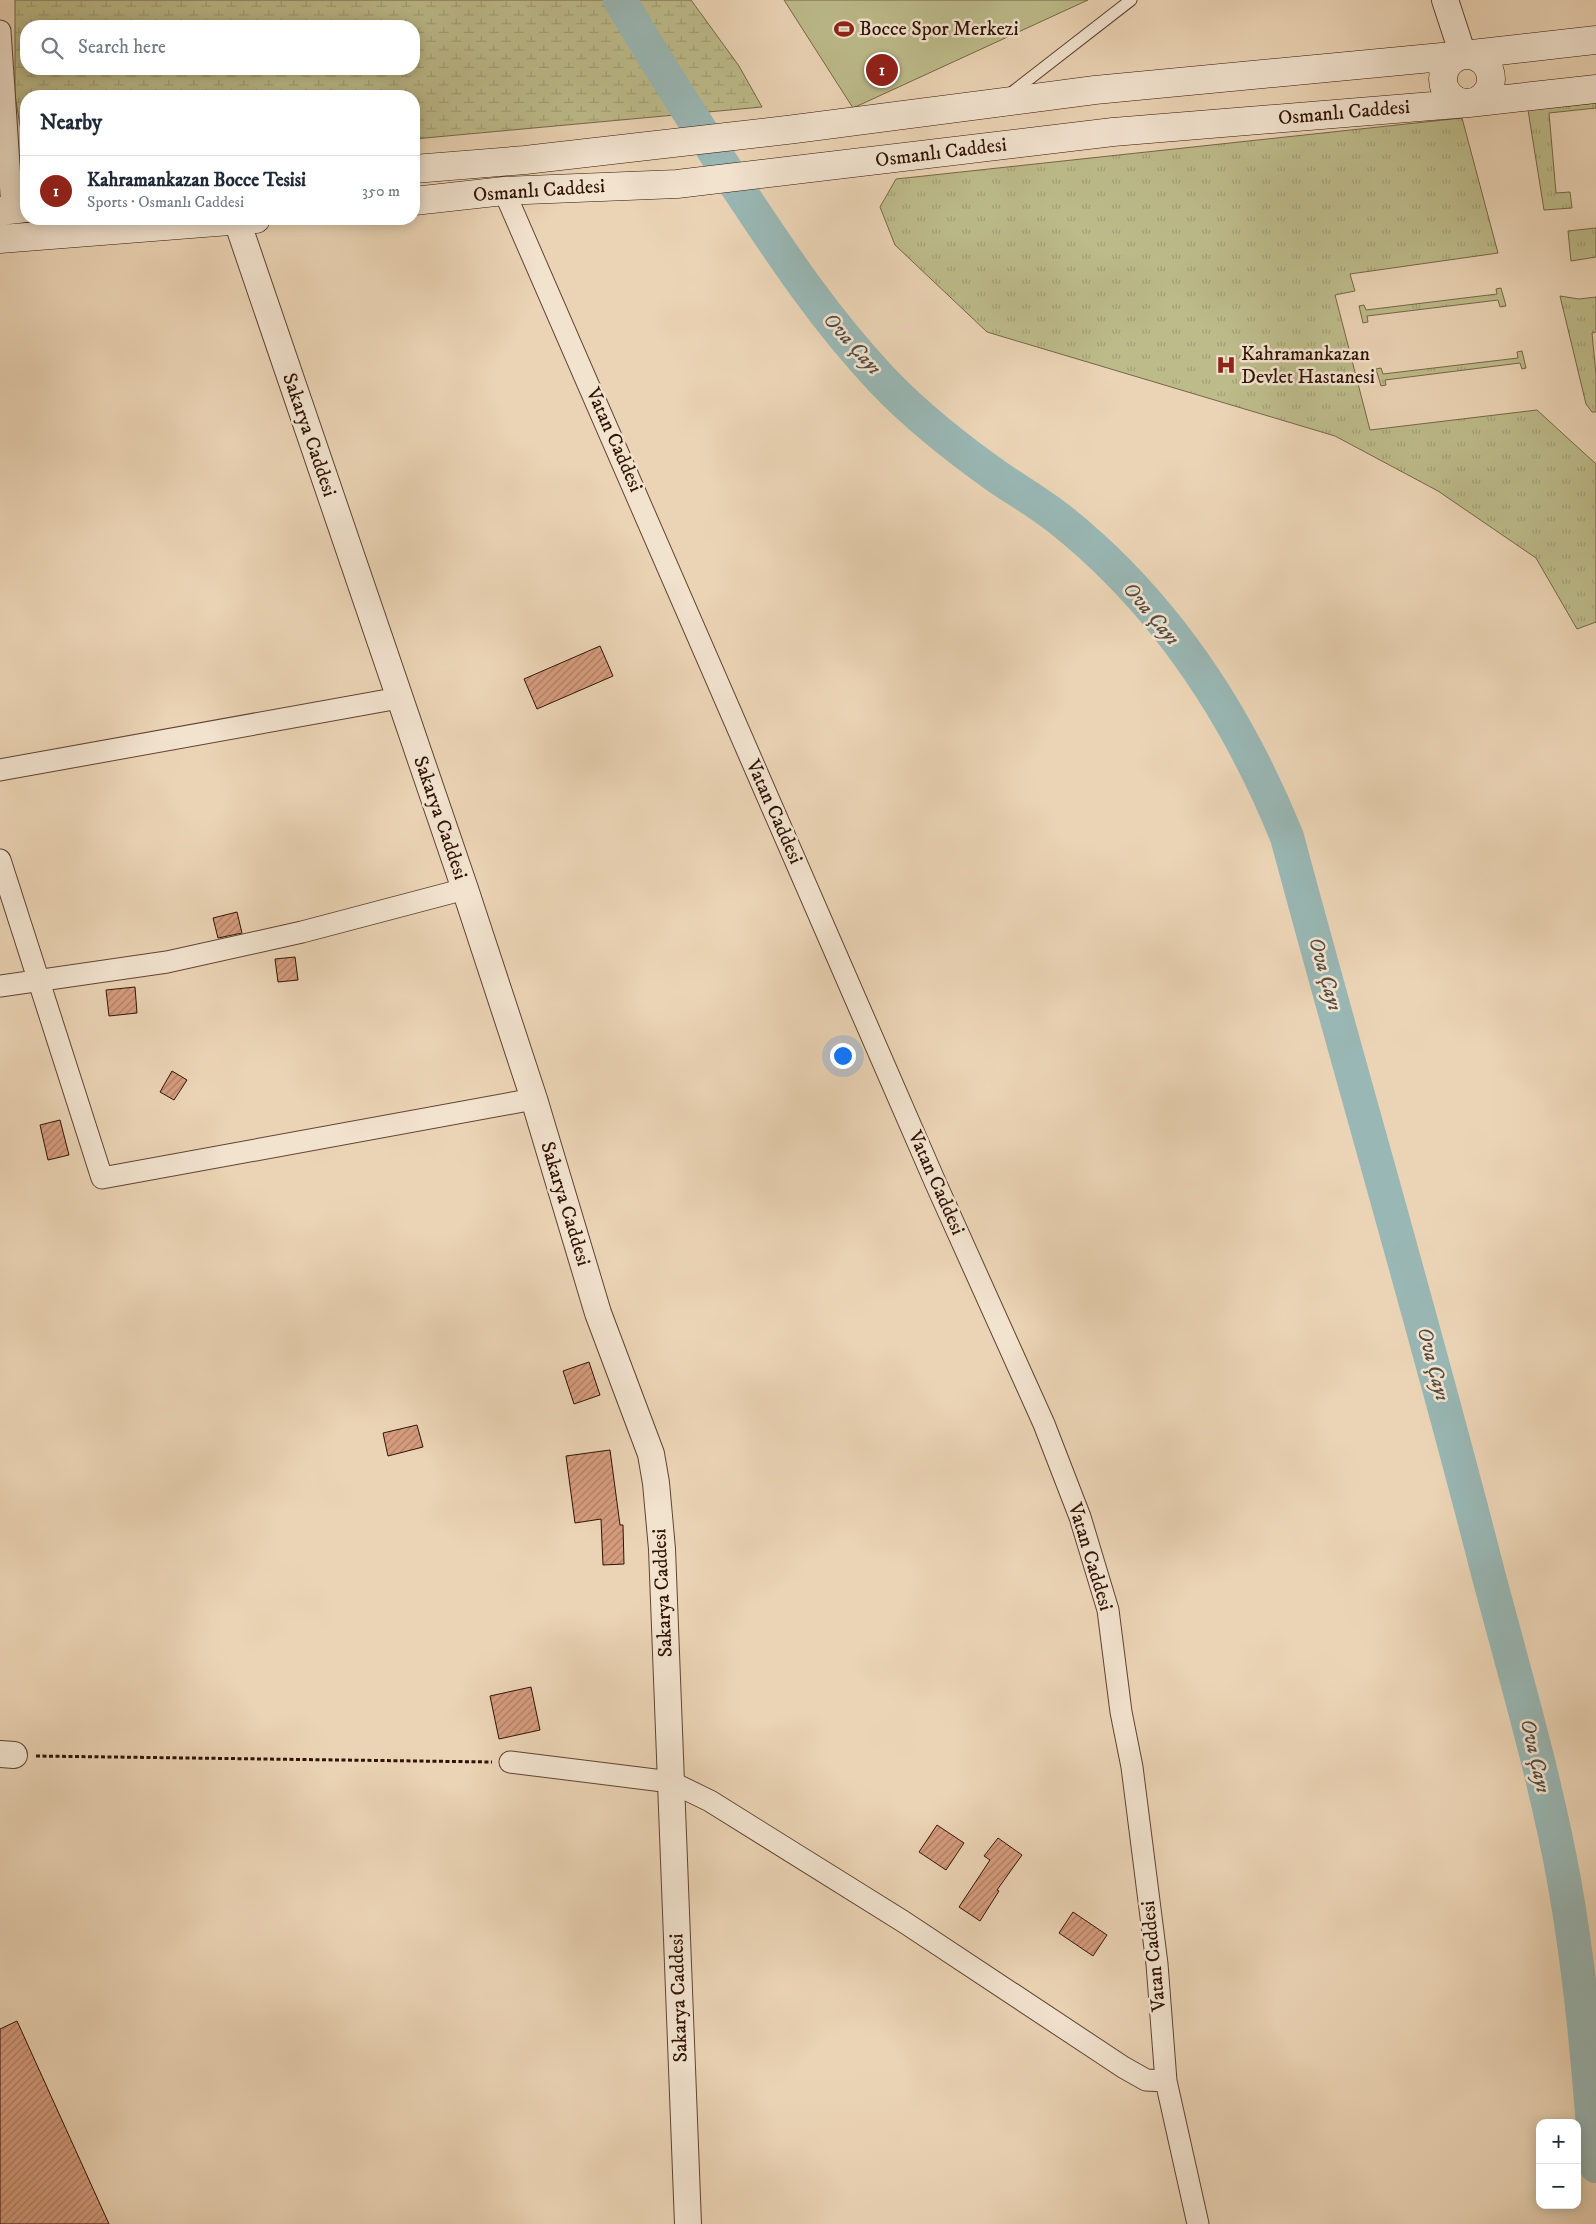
<!DOCTYPE html>
<html lang="en">
<head>
<meta charset="utf-8">
<style>
  body { margin:0; font-family:"IM FELL DW Pica",serif; background:#f2f2f3; color:#1f2937 }
  .controls { position:absolute; right:15px; bottom:15px; display:grid; overflow:hidden; border-radius:10px; box-shadow:0 2px 12px #0003 }
  .controls button { width:45px; height:45px; display:grid; place-items:center; padding:0; border:0; border-bottom:1px solid #e0e1e3; background:#fff; color:#1f2937; font:25px sans-serif }
  .you { position:absolute; left:842px; top:1055px; width:18px; height:18px; margin:-12px; border:4px solid #fff; border-radius:50%; background:#1a73e8; box-shadow:0 0 0 8px #1a73e833 }
  .badge { display:grid; place-items:center; width:32px; height:32px; border-radius:50%; background:#8f2418; color:#fff; font-size:16px; font-weight:700 }
  .pin { position:absolute; translate:-50% -50%; border:2px solid #fff; box-shadow:0 1px 5px #0006 }
  .list { margin:0; padding:0; list-style:none }
  h2 { display:flex; justify-content:space-between; align-items:center; height:65px; margin:0; padding:0 20px; font-size:21px }
  h2 small { font-size:16px; font-weight:400; color:#747a83 }
  .list li { display:grid; grid-template-columns:32px 1fr auto; gap:15px; align-items:center; box-sizing:border-box; height:70px; padding:0 20px; border-top:1px solid #e0e1e3 }
  .list b { display:block; font-size:19px; white-space:nowrap }
  .list p { margin:0; font-size:16px; white-space:nowrap; color:#747a83 }
  .list em { font-size:16px; font-style:normal; color:#747a83 }
  .icon { flex:none; width:28px; height:28px; fill:none; stroke:currentColor; stroke-width:2; stroke-linecap:round; stroke-linejoin:round }
  .map { position:relative; flex:none; width:1596px; height:2224px; overflow:hidden }
  .search { position:absolute; background:#fff; box-shadow:0 2px 12px #0003; left:20px; top:20px; width:400px; height:55px; display:flex; align-items:center; gap:12px; box-sizing:border-box; padding:0 18px; border-radius:20px; color:#747a83; font-size:19px }
  .panel { position:absolute; background:#fff; box-shadow:0 2px 12px #0003; left:20px; top:90px; width:400px; height:135px; border-radius:20px }
  .map>svg:first-child { display:block }
  .grass { fill:url(#grass-tufts); stroke:#766748 }
  .wetland { fill:url(#wetland-marsh); stroke:#766748; fill-rule:evenodd }
  .park { fill:#bdbb8a; stroke:#766748 }
  .lines { fill:none; stroke-linecap:round; stroke-linejoin:round }
  .river { stroke:#99b7b4; stroke-width:34 }
  .building { fill:url(#building-hatch); stroke:#301305 }
  .service-casing { stroke:#5f4331; stroke-width:13 }
  .minor-casing { stroke:#5f4331; stroke-width:23 }
  .tertiary-casing { stroke:#5f4331; stroke-width:28 }
  .secondary-casing { stroke:#301305; stroke-width:29 }
  .path { stroke:#301305; stroke-width:3; stroke-dasharray:4 2.5; stroke-linecap:butt }
  .service { stroke:#f2e3cf; stroke-width:11 }
  .minor { stroke:#f2e3cf; stroke-width:21 }
  .tertiary { stroke:#f2e3cf; stroke-width:26 }
  .secondary { stroke:#f2e3cf; stroke-width:28 }
  .labels { text-anchor:middle; dominant-baseline:central; stroke-width:5; stroke-linejoin:round; paint-order:stroke }
  .poi-label { font-size:20px; fill:#301305; stroke:#f2e3cf; text-anchor:start }
  .street-label { font-size:20px; fill:#301305; stroke:#f2e3cf }
  .water-label { font-size:21px; font-style:italic; fill:#554c42; stroke:#f2e3cf }
</style>
</head>
<body>
<div class="map">
<svg width="1596" height="2224" viewBox="0 0 1596 2224">
  <defs>
    <pattern id="grass-tufts" width="24" height="20" patternUnits="userSpaceOnUse" patternTransform="scale(1.25)"><rect width="24" height="20" fill="#bdbb8a"/><path d="M3 7l-1-3M5 7V3M7 7l1-3M15 17l-1-3M17 17v-4M19 17l1-3" fill="none" stroke="#a3a076"/></pattern>
    <pattern id="wetland-marsh" width="20" height="14" patternUnits="userSpaceOnUse" patternTransform="scale(1.25)"><rect width="20" height="14" fill="#bdbb8a"/><path d="M1 5h8M5 5V1M11 12h8M15 12V8" fill="none" stroke="#a3a076"/></pattern>
    <pattern id="building-hatch" width="6" height="6" patternUnits="userSpaceOnUse" patternTransform="scale(1.25)"><rect width="6" height="6" fill="#d69c7e"/><path d="M-1 1l2-2M0 6l6-6M5 7l2-2" fill="none" stroke="#ae7e65"/></pattern>
  </defs>
  <rect width="100%" height="100%" fill="#ebd4b5"/>
  <filter id="stains"><feTurbulence type="fractalNoise" baseFrequency=".004" numOctaves="4"/><feColorMatrix values="0 0 0 0 .2 0 0 0 0 .09 0 0 0 0 .02 0 0 0 .5 -.17"/></filter>
  <radialGradient id="worn" r=".72"><stop offset=".6" stop-color="#630" stop-opacity="0"/><stop offset="1" stop-color="#630" stop-opacity=".3"/></radialGradient>
  <!-- grass -->
  <path class="grass" d="M1596 103V108L1549 113 1556 193 1570 192 1572 208 1544 210 1528 110Z
    M1462 118 1498 253 1350 274 1355 291 1335 295 1370 430 1537 410 1596 464V622L1577 629 1536 558 1438 491 1335 436 987 332 895 245 880 207 896 179Z
    M1596 228V257L1571 261 1568 231Z
    M1501 288 1506 306 1500 307 1498 300 1367 316 1368 322 1363 323 1359 306 1364 305 1366 310 1497 294 1496 289Z
    M1560 296 1579 299 1596 297V332L1592 333 1596 375V412H1592L1586 404Z
    M1522 351 1526 368 1522 369 1520 363 1385 380 1386 385 1381 386 1376 369 1381 368 1383 374 1518 358 1517 352Z"/>
  <!-- wetland -->
  <path class="wetland" d="M15 0H691L739 66 762 107 414 139V96H26V162L15 95ZM26 26H414V69H26Z"/>
  <!-- park -->
  <path class="park" d="M784 0H1088L853 108Z"/>
  <g class="lines">
    <!-- river -->
    <path class="river" d="M620 0C657 63 696 124 736 185 781 253 825 320 882 380 917 417 958 449 999 478 1020 492 1042 505 1062 521 1165 604 1238 716 1287 837 1353 1083 1425 1326 1488 1573 1515 1675 1545 1776 1564 1880 1581 1975 1589 2070 1596 2166"/>
  </g>
  <!-- building -->
  <path class="building" d="M600 646 613 676 537 709 524 679Z
    M237 912 242 933 218 938 213 918Z
    M295 957 298 980 278 982 275 959Z
    M135 987 137 1013 109 1016 106 990Z
    M172 1071 187 1080 174 1100 160 1092Z
    M60 1120 69 1155 48 1160 40 1125Z
    M589 1362 600 1395 574 1404 563 1371Z
    M417 1425 423 1447 388 1456 383 1433Z
    M610 1450 620 1525H623L624 1564 603 1565 601 1519 575 1523 566 1456Z
    M531 1687 540 1730 499 1739 490 1696Z
    M937 1825 964 1843 946 1870 919 1852Z
    M998 1838 1022 1855 997 1890 999 1891 980 1921 959 1907 990 1860 984 1856Z
    M1073 1912 1107 1935 1093 1956 1059 1933Z
    M17 2021 109 2224H0V2029Z"/>
  <g class="lines">
    <defs>
      <path id="service" d="M1010 94 1131 0"/>
      <path id="minor" d="M0 31 12 209
        M504 191 936 1184 1044 1424 1080 1517 1108 1610 1121 1712 1132 1767 1157 1964 1166 2081 1198 2224
        M0 770 399 698
        M0 860 102 1178 534 1099
        M0 986 167 962 302 932 465 889
        M510 1762 671 1782 710 1801 904 1922 1123 2067 1146 2080 1166 2081"/>
      <path id="tertiary" d="M1445 0 1463 55
        M237 221 465 889 534 1099 598 1313 651 1454 656 1483 662 1549 688 2224
        M0 1754 14 1755"/>
      <path id="secondary" d="M1443 79a24 24 0 1 1 48 0a24 24 0 1 1-48 0Z
        M414 169 525 160 795 129 1095 90 1463 55 1596 40
        M414 201 504 191 677 184 1113 132 1469 103 1596 89
        M0 211 26 208
        M0 239 256 219"/>
    </defs>
    <!-- service casing -->
    <use href="#service" class="service-casing"/>
    <!-- minor casing -->
    <use href="#minor" class="minor-casing"/>
    <!-- tertiary casing -->
    <use href="#tertiary" class="tertiary-casing"/>
    <!-- secondary casing -->
    <use href="#secondary" class="secondary-casing"/>
    <!-- path -->
    <path class="path" d="M36 1756 492 1762"/>
    <!-- service -->
    <use href="#service" class="service"/>
    <!-- minor -->
    <use href="#minor" class="minor"/>
    <!-- tertiary -->
    <use href="#tertiary" class="tertiary"/>
    <!-- secondary -->
    <use href="#secondary" class="secondary"/>
  </g>
  <!-- icons -->
  <defs>
    <symbol id="stadium-bare" viewBox="-9 -9 18 18"><path d="M0-5a6.5 5 0 1 0 0 10a6.5 5 0 1 0 0-10ZM-3.5-1.8h7v3.6h-7Z" fill="#8f2418" stroke="#f2e3cf" stroke-width="2.5" paint-order="stroke"/></symbol>
    <symbol id="hospital-bare" viewBox="-9 -9 18 18"><path d="M-5-5h3v3.5h4V-5h3V5h-3V1.5h-4V5h-3Z" fill="#8f2418" stroke="#f2e3cf" stroke-width="2.5" paint-order="stroke"/></symbol>
  </defs>
  <g fill-rule="evenodd">
    <use href="#stadium-bare" x="830" y="15" width="28" height="28"/>
    <use href="#hospital-bare" x="1212" y="351" width="28" height="28"/>
  </g>
  <g class="labels">
    <!-- poi labels -->
    <g class="poi-label">
      <text x="859" y="29">Bocce Spor Merkezi</text>
      <text x="1241" y="354">Kahramankazan<tspan x="1241" dy="23">Devlet Hastanesi</tspan></text>
    </g>
    <!-- street labels -->
    <g class="street-label">
      <text transform="translate(1344 113) rotate(-5)">Osmanlı Caddesi</text>
      <text transform="translate(941 153) rotate(-7)">Osmanlı Caddesi</text>
      <text transform="translate(539 191) rotate(-4)">Osmanlı Caddesi</text>
      <text transform="translate(309 435) rotate(71)">Sakarya Caddesi</text>
      <text transform="translate(614 440) rotate(66)">Vatan Caddesi</text>
      <text transform="translate(774 812) rotate(66)">Vatan Caddesi</text>
      <text transform="translate(440 818) rotate(71)">Sakarya Caddesi</text>
      <text transform="translate(936 1183) rotate(66)">Vatan Caddesi</text>
      <text transform="translate(565 1204) rotate(73)">Sakarya Caddesi</text>
      <text transform="translate(1090 1557) rotate(73)">Vatan Caddesi</text>
      <text transform="translate(663 1593) rotate(-93)">Sakarya Caddesi</text>
      <text transform="translate(1154 1956) rotate(-96)">Vatan Caddesi</text>
      <text transform="translate(679 1998) rotate(-92)">Sakarya Caddesi</text>
    </g>
    <!-- water labels -->
    <g class="water-label">
      <text transform="translate(852 344) rotate(48)">Ova Çayı</text>
      <text transform="translate(1151 614) rotate(50)">Ova Çayı</text>
      <text transform="translate(1325 974) rotate(74)">Ova Çayı</text>
      <text transform="translate(1433 1364) rotate(75)">Ova Çayı</text>
      <text transform="translate(1535 1756) rotate(77)">Ova Çayı</text>
    </g>
  </g>
  <rect width="100%" height="100%" filter="url(#stains)"/>
  <rect width="100%" height="100%" fill="url(#worn)"/>
</svg>
<div class="controls">
<button>+</button>
<button>−</button>
</div>
<div class="you"></div>
<div class="pin badge" style="left:882px;top:70px">1</div>
<div class="search"><svg class="icon" aria-label="search" viewBox="0 0 24 24"><circle cx="10" cy="10" r="6"/><path d="M15 15l6 6"/></svg>Search here</div>
<section class="panel">
<h2>Nearby<small></small></h2>
<ul class="list">
<li><span class="badge">1</span><div><b>Kahramankazan Bocce Tesisi</b><p>Sports · Osmanlı Caddesi</p></div><em>350 m</em></li>
</ul>
</section>
</div>
</body>
</html>
